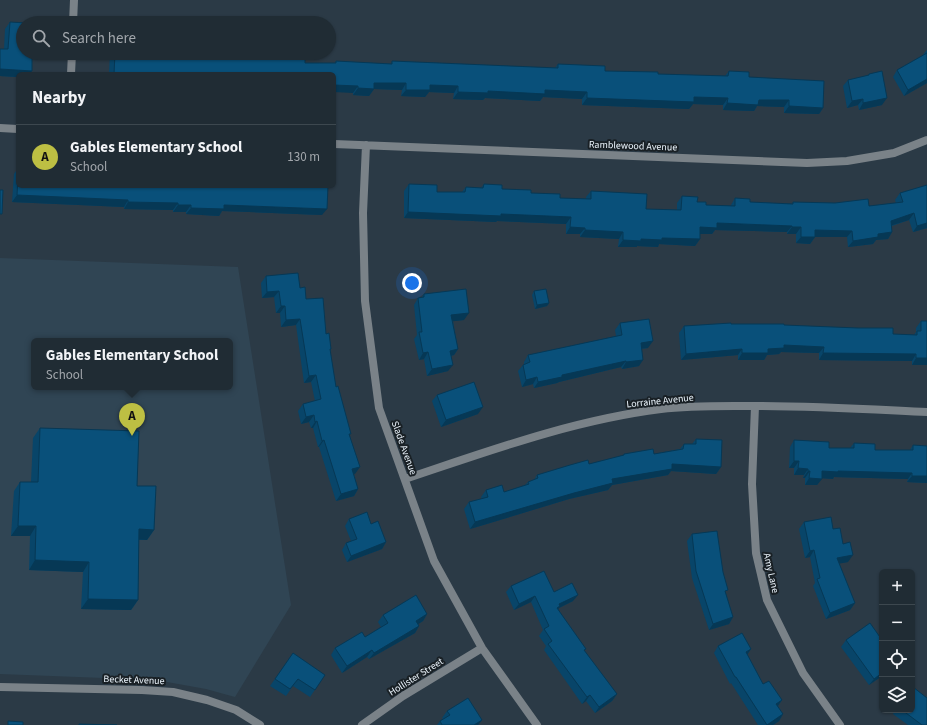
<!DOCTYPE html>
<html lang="en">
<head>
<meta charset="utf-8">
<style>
  body { margin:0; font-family:"Source Sans 3",sans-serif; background:#2d3840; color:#f1f3f6 }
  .controls { position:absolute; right:12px; bottom:12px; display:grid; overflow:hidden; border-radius:6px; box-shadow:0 1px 3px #0004 }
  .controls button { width:36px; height:36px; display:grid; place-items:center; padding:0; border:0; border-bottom:1px solid #3d484f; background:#202c34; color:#f1f3f6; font:20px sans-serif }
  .you { position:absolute; left:412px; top:283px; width:14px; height:14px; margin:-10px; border:3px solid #fff; border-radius:50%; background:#1a73e8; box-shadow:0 0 0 6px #1a73e833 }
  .badge { display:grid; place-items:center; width:26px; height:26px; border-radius:50%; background:#bdbf43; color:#111; font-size:13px; font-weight:700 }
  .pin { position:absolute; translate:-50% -33px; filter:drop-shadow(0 1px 2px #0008) }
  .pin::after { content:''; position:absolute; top:21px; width:14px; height:12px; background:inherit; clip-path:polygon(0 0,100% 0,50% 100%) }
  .popup { position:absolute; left:31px; top:338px; width:202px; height:52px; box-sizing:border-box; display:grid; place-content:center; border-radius:6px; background:#202c34; filter:drop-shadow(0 1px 3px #0005); font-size:13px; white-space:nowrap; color:#a2a7ac }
  .popup b { font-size:15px; color:#f1f3f6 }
  .popup::after { content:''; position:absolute; left:50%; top:100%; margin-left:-8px; border:8px solid transparent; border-top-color:#202c34 }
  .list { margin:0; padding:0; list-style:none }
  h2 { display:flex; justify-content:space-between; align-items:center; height:52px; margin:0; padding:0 16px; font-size:17px }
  h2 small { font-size:13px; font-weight:400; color:#a2a7ac }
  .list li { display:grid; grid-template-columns:26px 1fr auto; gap:12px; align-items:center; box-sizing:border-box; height:64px; padding:0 16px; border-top:1px solid #3d484f }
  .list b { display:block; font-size:15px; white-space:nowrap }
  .list p { margin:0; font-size:13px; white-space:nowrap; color:#a2a7ac }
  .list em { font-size:13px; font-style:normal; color:#a2a7ac }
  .icon { flex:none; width:22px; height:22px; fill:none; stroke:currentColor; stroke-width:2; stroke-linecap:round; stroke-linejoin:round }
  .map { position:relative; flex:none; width:927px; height:725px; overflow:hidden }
  .search { position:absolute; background:#202c34; box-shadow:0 1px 3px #0004; left:16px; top:16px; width:320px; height:44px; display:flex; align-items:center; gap:10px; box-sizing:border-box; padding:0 14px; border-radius:22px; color:#a2a7ac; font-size:15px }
  .panel { position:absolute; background:#202c34; box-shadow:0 1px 3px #0004; left:16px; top:72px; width:320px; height:116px; border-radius:6px }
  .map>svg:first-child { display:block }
  .built { fill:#304554; fill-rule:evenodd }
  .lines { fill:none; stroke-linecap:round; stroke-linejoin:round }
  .minor { stroke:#7a8288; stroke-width:8 }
  .wall { fill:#084569 }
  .shaded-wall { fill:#063855 }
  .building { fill:#09507a; stroke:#063855 }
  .labels { text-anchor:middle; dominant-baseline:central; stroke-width:4; stroke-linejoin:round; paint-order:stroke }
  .street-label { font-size:10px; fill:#ecf5fd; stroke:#192025 }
</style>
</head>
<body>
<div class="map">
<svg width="927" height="725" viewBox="0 0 927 725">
  <rect width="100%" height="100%" fill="#2b3a46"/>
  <!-- built -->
  <path class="built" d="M0 258 238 267 291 605 235 697 206 689 156 680 0 674ZM34 341H230V387H34Z"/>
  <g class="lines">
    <!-- minor -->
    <path class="minor" d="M73 23 74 0
      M71 74 72 53
      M0 128 18 129
      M334 144 807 163 847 161 894 153 927 140
      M366 145 363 213 365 301 379 408 434 561 482 648 537 725
      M755 406 752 484 756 553 767 600 803 673 840 725
      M405 479C489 451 573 420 661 409 685 406 709 406 734 406 798 405 863 409 927 412
      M0 687 142 690 173 692 207 700 236 710 260 725
      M362 725 403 696 482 648"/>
  </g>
  <!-- wall -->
  <path class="wall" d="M10 22 18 77 0 76V49H4L5 29Z
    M927 50V83L904 96 893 77 897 70 922 56 926 51Z
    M110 53H208V54L234 55V53H259V55L264 58 305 63H335L336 61 391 64 392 61 555 68 558 64 605 71 658 74 725 76 729 71 749 77 823 108 819 114 784 113V107L757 106 754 111 723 110V105L693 104 689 109 582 105V99L543 97 540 101 485 98 483 100 453 99 454 93 429 92 425 97 401 96 402 90 374 89 369 96 353 95V93L334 74H109Z
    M869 74 882 105 859 110 858 105 847 108 843 86 848 80 868 76Z
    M18 168V186L322 215 222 211 219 216 186 214V212H173V210L124 209V207L12 202 14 174Z
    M409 184 437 192H462L466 187 481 188 484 184 502 189 560 198 586 199V197L591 191 646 209 677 210V203L682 196 706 205 731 206V205L735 198 750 202 792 204 793 202 869 206 896 203 895 200 900 193 927 185V228L913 232 909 220 892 226V232L888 239 876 240 873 244 848 247 847 237H815L810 244 796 243V234H787V232L715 230 712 234H700V239L695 246 659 244 658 247 637 246V247H618L619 239 580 237V234H566V224L497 221 496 222 404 218V191Z
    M266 276 300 288 326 334 331 349 330 351 336 387 350 435 355 474H354L358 489 354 496 336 501 319 447H318L313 428H311L309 422 301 424 298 411 303 404 315 401 311 382 304 383 296 325 281 327 280 313H276L274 297 262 298 261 283Z
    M534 291 549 303 547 306 535 309 532 295Z
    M424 294 464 320 453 321 458 349 454 355 451 356 448 371 427 376 424 359 419 360 414 339 417 335 414 305 418 298H421Z
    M921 321 927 365H912V361L819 360V353L781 352 779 354 767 355 764 360H738V355L681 360 679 333 684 326 731 324 784 325 893 334 914 335 916 332V328Z
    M620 323 648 348 641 349 639 366 622 369 621 367 559 382 557 383 534 388 533 384 522 387 518 371 523 365 524 364V362L528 355 616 336 615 330Z
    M437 395 478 414 441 427 432 401Z
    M40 428 137 486 154 530 147 540H139L138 600 131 610 81 609 83 572 29 570 30 536H11L14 491 20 482H31L33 438Z
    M696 439 721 467 716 474 671 471 668 475 612 485 608 490 569 499 470 529 464 509 469 502 482 499 481 497 486 490 504 492 525 485 528 482 534 480 537 475 589 464 622 456 624 454H654L680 449 684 444H692Z
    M794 440 829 448H850L854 443 875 450H910L913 445 927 483 907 482 908 479 834 477 833 479 822 478 817 485H805V478H803L804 475H794V468H789L790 447Z
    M349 519 386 542 382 549 347 562 342 550 346 543 351 541 345 526Z
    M804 522 833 529 843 544 848 562 839 563 855 603 850 610 826 619 813 586 815 583 810 557 805 558 799 529Z
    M692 534 726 594 733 617 729 624 709 630 692 578 687 541Z
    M511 586 554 592 573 601 559 608 558 609 584 651 617 694 612 701 595 713 586 701 582 704 544 650 546 646 539 636 543 630 531 602 514 610 506 592Z
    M427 614 423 621 418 624 419 626 415 633 369 659 367 657 342 673 331 655 335 648 365 637 381 627 378 622 383 615Z
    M846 640H882V676L869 685 841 647Z
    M718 646 751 649 747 655 763 684 782 700 778 706 783 714 779 721 773 725H758L731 683 730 684 714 653Z
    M293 653 325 675 310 697 293 686 286 696 270 686Z
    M895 710H912L927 725H908L893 714Z
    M447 711 482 720 478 725H437L440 721 443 719 442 718Z"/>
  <!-- shaded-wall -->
  <path class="shaded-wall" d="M0 69 32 71 29 74H18V77L0 76Z
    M134 73 162 74H133Z
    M927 79V83L904 96 908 90Z
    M374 83H406L402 90 374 89 369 96 353 95 358 88Z
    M334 85 358 86 353 93 334 92Z
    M430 85 458 86 454 93 429 92 425 97 401 96 406 90Z
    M545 90 587 92 582 99 543 97 540 101 485 98 483 100 453 99 458 92Z
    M694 97 728 98 723 105 693 104 689 109 582 105 587 98Z
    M887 98 882 105 859 110 863 103Z
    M863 99 858 105 847 108 852 101Z
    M759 100H789L784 107 757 106 754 111 723 110 727 103Z
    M789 106 823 108 819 114 784 113Z
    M17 195 128 200 124 207 12 202Z
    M128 202 178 203 173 210 124 209Z
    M178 205H191L186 212H173Z
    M224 205 327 209 322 215 222 211 219 216 186 214 191 208Z
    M408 212 501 214 571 217 566 224 497 221 496 222 404 218Z
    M914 213 909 220 886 227 891 221Z
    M717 223 792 226 787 232 715 230 712 234H696L700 227Z
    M927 223V228L913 232 917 226Z
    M570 227 585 228 580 234H566Z
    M792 227H801L796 234H787Z
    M585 230 623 232 619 239 580 237Z
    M815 230 852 231 847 237H811Z
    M892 232 888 239 876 240 873 244 848 247 853 241 878 234Z
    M801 237H815L810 244 796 243Z
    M662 238 700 239 695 246 659 244 658 247 637 246V247H618L623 240Z
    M279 291 274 297 262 298 267 292Z
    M549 303 547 306 535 309 537 305Z
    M281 306H285L280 313H276Z
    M469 313 464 320 447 322 451 315Z
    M300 319 296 325 281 327 286 320Z
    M653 341 648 348 636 349 641 343Z
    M784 345 824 347 819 353 781 352 779 354 767 355 764 360H738L742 353Z
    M458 349 454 355 445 357 450 351Z
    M742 349 738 355 681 360 686 354Z
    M428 352 424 359 419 360 423 353Z
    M823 353 916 354 912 361 819 360Z
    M916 358H927V365H912Z
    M643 360 639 366 622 369 626 362Z
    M626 361 621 367 559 382 557 383 534 388 538 382 562 375Z
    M453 365 448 371 427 376 432 369Z
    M316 375 311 382 304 383 309 376Z
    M537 377 533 384 522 387 526 380Z
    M483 407 478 414 441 427 446 420Z
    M314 415 309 422 301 424 306 417Z
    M317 421 313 428H311L315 422Z
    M324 440 319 447H318L322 441Z
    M794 461H799L794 468H789Z
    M672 464 721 467 716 474 671 471 668 475 612 485 608 490 569 499 470 529 475 522 612 479Z
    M360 467 355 474 348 476 352 469Z
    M798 468 808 469 804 475H794Z
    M808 471H810L805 478H803Z
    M822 471H838L912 473 908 479 834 477 833 479 818 478Z
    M912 476H927V483L907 482Z
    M809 478 822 479 817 485H805Z
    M358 489 354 496 336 501 341 494Z
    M18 526H36L30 536H11Z
    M139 529 154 530 147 540 132 539Z
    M386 542 382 549 347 562 351 556Z
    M814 550 810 557 805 558 810 551Z
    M853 555 848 562 832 565 837 558Z
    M35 560 89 562 83 572 29 570Z
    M578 595 573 601 559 608 556 613 559 604Z
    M535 596 531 602 514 610 519 604Z
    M88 599 138 600 131 610 81 609Z
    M855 603 850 610 826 619 830 613Z
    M427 614 423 621 412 628 416 621Z
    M733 617 729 624 709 630 713 624Z
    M419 626 415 633 369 659 374 653Z
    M751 649 746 656V652Z
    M372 650 367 657 342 673 347 666Z
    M882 673V676L869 685 874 679Z
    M617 694 612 701 595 713 599 707Z
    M590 695 586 701 582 704 587 697Z
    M782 700 777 707 776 704Z
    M783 714 779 721 773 725H767Z
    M482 720 478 725H474Z"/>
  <!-- building -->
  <path class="building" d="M10 22 27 23H23V53H35V56H32V71L0 69V49H8Z
    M115 53H208V54L239 55V53H259V55H264V58L305 59V63H336V61L392 64V61L558 68V64L605 66V71L658 72V74L728 76 729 71 749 72V77L824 81 823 108 789 106V100H759L758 105 727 103 728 98 694 97V102L587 98V92L545 90V94L488 91V93L458 92V86L430 85V90H406V83H374V89L358 88V86L334 85V74H162L134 73V74H114Z
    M927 53V79L908 90 897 70Z
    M882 71 887 98 863 103V99L852 101 848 80 869 75V74Z
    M18 177V186H328L327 209 224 205V209L191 208V205H178V203L128 202V200L17 195Z
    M409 184 437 185V192H465L466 187 483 188 484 184 502 185V189L531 190V193L560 194V198L591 199V191L647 194 646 209 681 210 682 196 698 197 697 202H706V205L735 206V198L750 199V202L793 204V202L835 203 868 199 869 206 903 202 900 193 927 185V223L917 226 914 213 891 221 892 232 878 234V237L853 241 852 231 815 230V237H801V227H792V226L717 223V228L700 227V239L662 238V240L641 239V241L623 240V232L585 230V228L570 227 571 217 501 214V216L408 212Z
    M0 190H3L2 214H0Z
    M298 273 300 288 305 287 306 299 323 298 326 334 329 333 331 349H330L336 387 338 386 351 434H349L360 467 352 469 358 489 341 494 324 440 322 441 317 421 315 422 314 415 306 417 303 404 321 399 316 375 309 376 300 319 286 320 285 306H281L279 291 267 292 266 276Z
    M466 289 469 313 451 315 458 349 450 351 453 365 432 369 428 352 423 353 419 332H422L418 298 424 297V294Z
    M546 289 549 303 537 305 534 291Z
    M649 319 653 341 641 343 643 360 626 362V361L562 375V377L538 382 537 377 526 380 523 365 530 362 528 355 622 335 620 323Z
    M921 321H927V358H916V354L823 353 824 347 784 345V348L768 349V353H742V349L686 354 684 326 731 323V324H784V325L858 328H893V334L917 335V331H921Z
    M474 382 483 407 446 420 437 395Z
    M40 428 139 431 137 486H156L154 530 139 529 138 600 88 599 89 562 35 560 36 526H18L20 482H38Z
    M696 439 722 440 721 467 672 464V469L612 479 613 483 574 493 475 522 469 502 488 497 486 490 502 485 504 492 529 484 528 482 538 478 537 475 570 465 588 460 589 464 624 455V454L653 449 654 454 683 449 684 444H696Z
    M794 440 829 442V448H854V443L875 444V450H913V445L927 446V476H912V473L838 471V472L822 471V479L809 478 810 471H808V469L798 468 799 461H794Z
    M367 512 371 524 378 521 386 542 351 556 346 543 357 539 349 519Z
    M831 517 833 529 840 528 843 544 850 542 853 555 837 558 855 603 830 613 817 579 820 578 814 550 810 551 804 522Z
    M717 531 723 572 728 590 725 591 733 617 713 624 696 571 692 534Z
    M544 571 554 592 572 583 578 595 559 604 560 606 557 608 586 649 584 650 617 694 599 707 590 695 587 697 548 644 552 641 544 629 549 626 535 596 519 604 511 586Z
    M416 595 427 614 416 621 419 626 374 653 372 650 347 666 335 648 362 632 365 637 388 623 383 615Z
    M870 623 882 640V673L874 679 846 640Z
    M742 633 751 649 746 652 763 684 769 681 782 700 776 704 783 714 767 725 736 677H735L718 646Z
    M293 653 325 675 315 690 298 679 290 689 275 679Z
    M913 687 927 698V725H922L902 710H912V688Z
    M468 698 482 720 474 725H442L440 721 450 715 447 711Z
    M8 721 23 722V725H8Z
    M79 724 117 725H79Z"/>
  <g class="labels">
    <!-- street labels -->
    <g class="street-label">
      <text transform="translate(633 146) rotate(2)">Ramblewood Avenue</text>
      <text transform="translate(660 401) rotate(-6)">Lorraine Avenue</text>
      <text transform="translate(404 448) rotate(70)">Slade Avenue</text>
      <text transform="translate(771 573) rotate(77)">Amy Lane</text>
      <text transform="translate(416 677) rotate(-32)">Hollister Street</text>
      <text transform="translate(134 680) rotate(2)">Becket Avenue</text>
    </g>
  </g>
</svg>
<div class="controls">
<button>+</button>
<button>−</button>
<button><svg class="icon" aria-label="locate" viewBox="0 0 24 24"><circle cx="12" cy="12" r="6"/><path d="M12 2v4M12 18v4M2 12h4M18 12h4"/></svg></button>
<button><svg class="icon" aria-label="layers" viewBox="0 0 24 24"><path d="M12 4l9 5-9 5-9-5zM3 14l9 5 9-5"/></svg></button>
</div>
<div class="you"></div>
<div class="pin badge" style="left:132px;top:436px">A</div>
<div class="popup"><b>Gables Elementary School</b>School</div>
<div class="search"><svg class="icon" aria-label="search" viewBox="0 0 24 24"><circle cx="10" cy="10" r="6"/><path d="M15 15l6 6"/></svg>Search here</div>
<section class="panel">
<h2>Nearby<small></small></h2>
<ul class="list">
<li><span class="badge">A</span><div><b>Gables Elementary School</b><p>School</p></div><em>130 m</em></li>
</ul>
</section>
</div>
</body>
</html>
